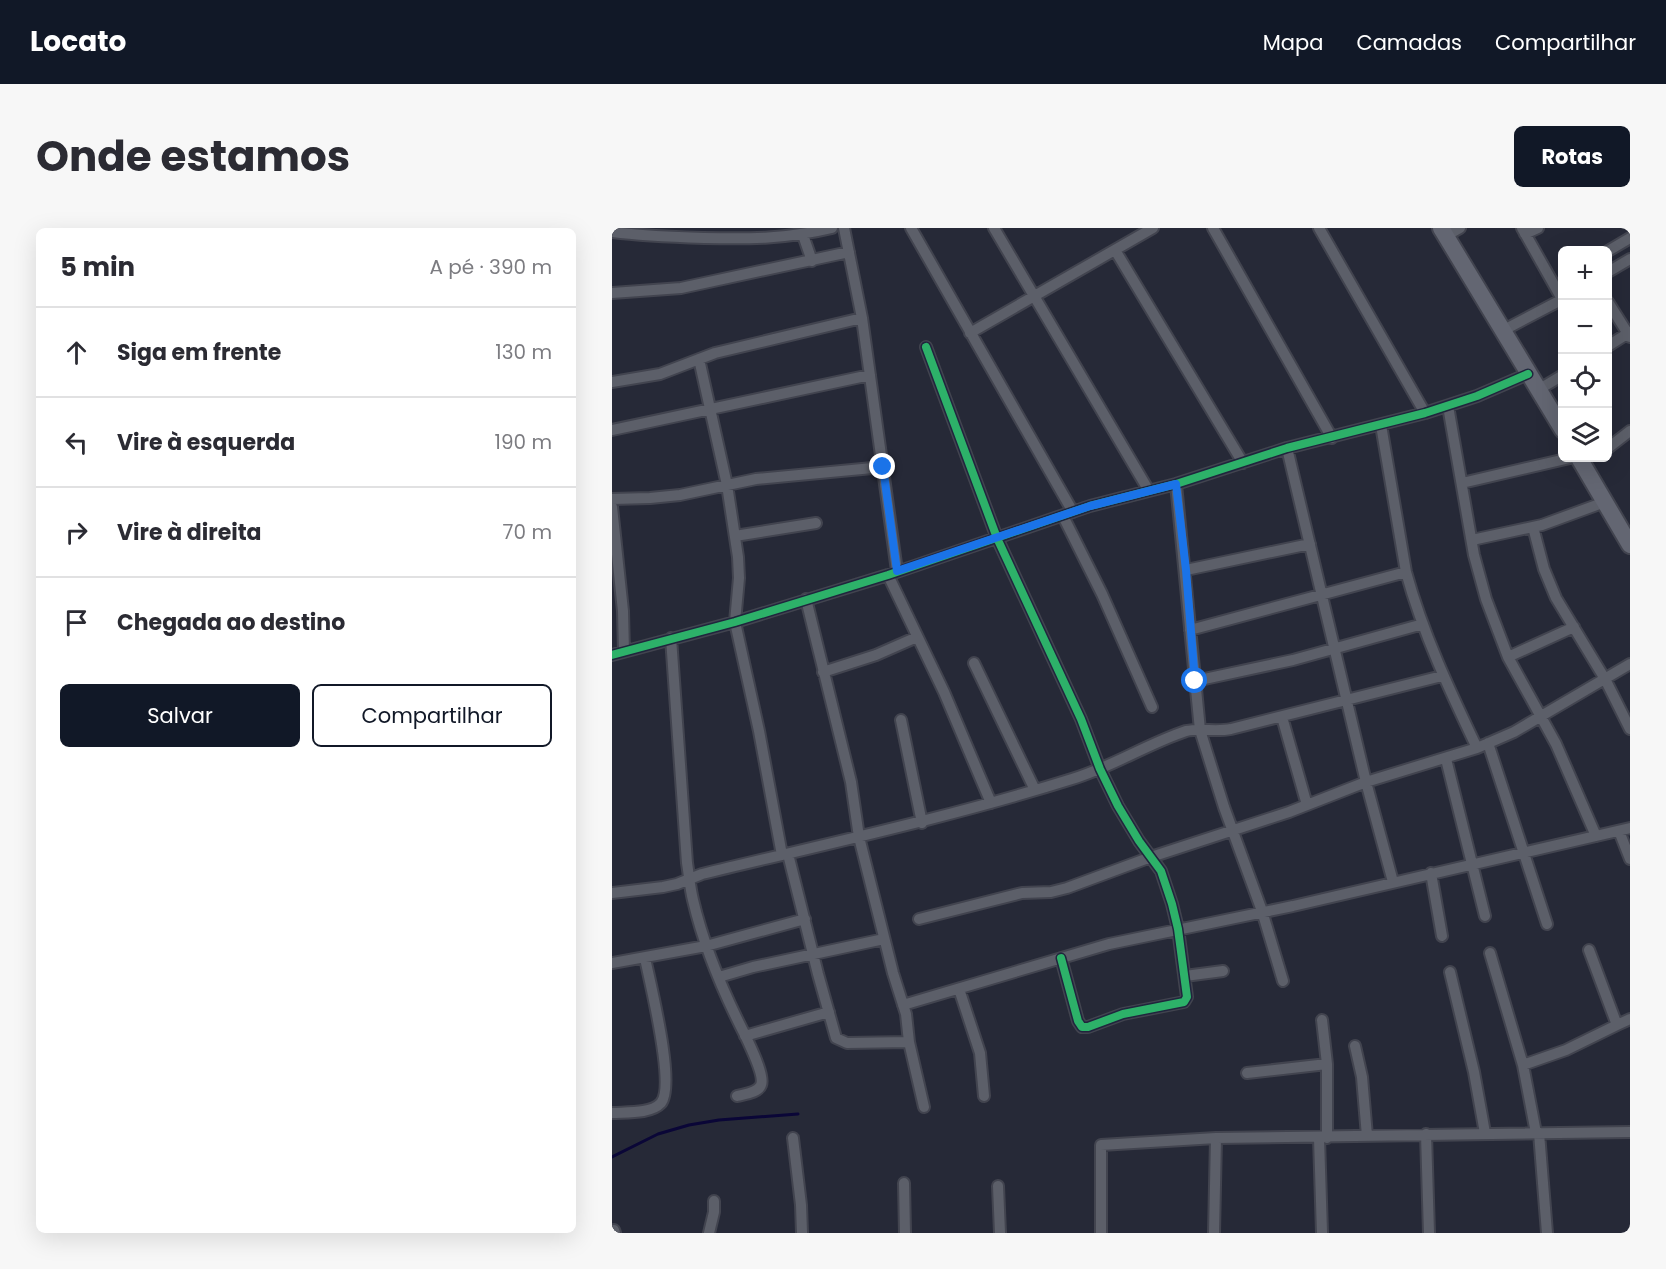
<!DOCTYPE html>
<html lang="pt">
<head>
<meta charset="utf-8">
<style>
  body { margin:0; font-family:Poppins,sans-serif; background:#f7f7f7; color:#2b2b33 }
  .controls { position:absolute; right:18px; top:18px; display:grid; overflow:hidden; border-radius:9px; box-shadow:0 6px 24px #0002 }
  .controls button { width:54px; height:54px; display:grid; place-items:center; padding:0; border:0; border-bottom:2px solid #e1e1e2; background:#fff; color:#2b2b33; font:30px sans-serif }
  .stop { position:absolute; width:18px; height:18px; margin:-14px; border:4px solid #1a73e8; border-radius:50%; background:#fff }
  .stop.end { background:#1a73e8; border-color:#fff; box-shadow:0 2px 6px #0008 }
  .list { margin:0; padding:0; list-style:none }
  h2 { display:flex; justify-content:space-between; align-items:center; height:78px; margin:0; padding:0 24px; font-size:26px }
  h2 small { font-size:20px; font-weight:400; color:#7c7c81 }
  .list li { display:grid; grid-template-columns:39px 1fr auto; gap:18px; align-items:center; box-sizing:border-box; height:90px; padding:0 24px; border-top:2px solid #e1e1e2 }
  .list b { display:block; font-size:22px; white-space:nowrap }
  .list em { font-size:20px; font-style:normal; color:#7c7c81 }
  .actions { display:flex; gap:12px; padding:18px 24px }
  .actions a { flex:1; padding:14px 0; border:2px solid #111827; border-radius:9px; text-align:center; font-size:21px; color:#111827 }
  .actions .main { background:#111827; color:#fff }
  .icon { flex:none; width:33px; height:33px; fill:none; stroke:currentColor; stroke-width:2; stroke-linecap:round; stroke-linejoin:round }
  .map { position:relative; flex:none; width:1018px; height:1005px; overflow:hidden; border-radius:9px }
  header { display:flex; align-items:center; gap:36px; box-sizing:border-box; height:84px; padding:0 30px; background:#111827; color:#fff }
  header strong { font-size:28px }
  nav { display:flex; gap:33px; margin-inline-start:auto; font-size:21px }
  .intro { display:flex; align-items:center; justify-content:space-between; box-sizing:border-box; height:144px; padding:0 36px }
  h1 { margin:0; font-size:42px }
  .button { padding:15px 27px; border-radius:9px; background:#111827; color:#fff; font-size:21px; font-weight:700 }
  main { display:flex; gap:36px; padding:0 36px }
  aside { flex:1; background:#fff; border-radius:9px; box-shadow:0 6px 24px #0002 }
  .map>svg:first-child { display:block }
  .lines { fill:none; stroke-linecap:round; stroke-linejoin:round }
  .stream { stroke:#0a0637; stroke-width:3 }
  .minor-casing { stroke:#42444f; stroke-width:14 }
  .secondary-casing { stroke:#42444f; stroke-width:20 }
  .minor { stroke:#5c5f69; stroke-width:10 }
  .secondary { stroke:#636672; stroke-width:16 }
  .cycleway-casing { stroke:#20253d; stroke-width:11 }
  .cycleway { stroke:#2db169; stroke-width:8 }
  .route { stroke:#1a73e8; stroke-width:8 }
</style>
</head>
<body>
<header>
<strong>Locato</strong>
<nav><a>Mapa</a><a>Camadas</a><a>Compartilhar</a></nav>
</header>
<div class="intro"><h1>Onde estamos</h1><a class="button">Rotas</a></div>
<main>
<aside>
<h2>5 min<small>A pé · 390 m</small></h2>
<ul class="list">
<li><svg class="icon" aria-label="ahead" viewBox="0 0 24 24"><path d="M12 20V5M6 11l6-6 6 6"/></svg><div><b>Siga em frente</b></div><em>130 m</em></li>
<li><svg class="icon" aria-label="left" viewBox="0 0 24 24"><path d="M17 20v-9H6M10 6l-5 5 5 5"/></svg><div><b>Vire à esquerda</b></div><em>190 m</em></li>
<li><svg class="icon" aria-label="right" viewBox="0 0 24 24"><path d="M7 20v-9h11M14 6l5 5-5 5"/></svg><div><b>Vire à direita</b></div><em>70 m</em></li>
<li><svg class="icon" aria-label="arrive" viewBox="0 0 24 24"><path d="M6 21V4h12l-3 4 3 4H6"/></svg><div><b>Chegada ao destino</b></div></li>
</ul>
<div class="actions"><a class="main">Salvar</a><a>Compartilhar</a></div>
</aside>
<div class="map">
<svg width="1018" height="1005" viewBox="0 0 1018 1005">
  <rect width="100%" height="100%" fill="#262937"/>
  <g class="lines">
    <!-- stream -->
    <path class="stream" d="M0 929 46 906 77 897 107 892 186 886"/>
    <defs>
      <path id="minor" d="M232 0 250 90 285 343
        M299 0 461 284
        M382 0 537 263
        M601 0 720 210
        M707 0 813 185
        M910 0 950 71
        M0 4C30 8 61 9 92 10 138 11 174 11 220 0
        M913 6 926 0
        M191 7 200 33
        M834 8 848 0
        M503 22 631 235
        M996 23 1018 10
        M996 44 1018 31
        M0 65 69 60 237 24
        M996 74 1018 109
        M890 103 951 71
        M358 105 541 0
        M996 118 1018 104
        M314 119 385 310 469 491 488 541 506 578 527 613 549 643 560 676 566 701 575 769 572 774 511 786 476 799H470L466 793 449 730
        M87 131 115 257 126 329 127 350 123 394 147 503 170 627
        M0 154 48 146 103 125 250 90
        M926 162 951 147
        M836 178 862 327 874 371 896 429 944 516 984 608
        M769 197 794 344C811 406 838 463 865 520
        M0 202 258 147
        M675 220 754 554 781 654
        M996 220 1018 203
        M850 255 958 230
        M564 256 588 502 612 579 650 683 671 753
        M0 271 38 270 68 267 144 251 271 239
        M0 279 11 383 12 424
        M451 288 490 366 540 479
        M921 299 932 341 944 370 993 451 1018 501
        M123 308 204 295
        M860 312 930 297 993 274
        M574 342 698 316
        M276 347 332 464 379 575
        M194 371 239 554 247 609 281 745 294 786 297 814 312 879
        M578 402 794 344
        M59 410 75 635C77 647 78 660 81 672 92 719 112 766 134 809 138 818 153 848 149 857 146 865 132 866 125 868
        M0 427 123 394 276 347 478 278 564 256 675 220 813 185 865 168 916 146
        M896 429 962 399
        M362 435 423 562
        M211 444 264 427 305 409
        M583 453 681 432 811 396
        M670 489 695 577
        M289 492 310 595
        M876 515 935 696
        M834 531 873 688
        M1007 603 1018 631
        M176 626 206 746 224 810 235 815 297 814
        M819 645 830 708
        M0 665 51 659 65 656 90 646C214 616 339 589 460 551 500 539 535 516 574 503 589 500 604 504 619 501L830 448
        M307 691 410 665 439 664 455 660 539 629 677 584 754 554 865 520 902 504 1018 436
        M977 722 1005 797 1018 791
        M878 725 911 837 924 905
        M0 735 94 718 193 691
        M838 744 862 844 873 905
        M573 748 611 743
        M107 749 141 739 272 711
        M347 761 368 825 372 868
        M291 777 497 716 681 678 1018 600
        M710 792 715 836V910
        M133 808 217 784
        M743 818 750 849 755 908
        M911 837 954 822 1005 797
        M635 845 715 836
        M0 885C14 884 39 886 49 875 64 857 38 755 33 730
        M927 905 935 1005
        M814 906 817 1005
        M181 910 189 977 190 1005
        M707 910 710 1005
        M292 955 293 1005
        M386 958 388 1005
        M2 1002 3 1005
        M97 1005 102 984V973
        M489 1005V917L604 910 1018 904
        M602 1005 604 910"/>
      <path id="secondary" d="M829 0 951 202
        M967 230 1018 317"/>
    </defs>
    <!-- minor casing -->
    <use href="#minor" class="minor-casing"/>
    <!-- secondary casing -->
    <use href="#secondary" class="secondary-casing"/>
    <!-- minor -->
    <use href="#minor" class="minor"/>
    <!-- secondary -->
    <use href="#secondary" class="secondary"/>
    <defs>
      <path id="cycleway" d="M314 119 385 310 469 491 488 541 506 578 527 613 549 643 560 676 566 701 575 769 572 774 511 786 476 799H470L466 793 449 730
        M0 427 123 394 276 347 478 278 564 256 675 220 813 185 865 168 916 146"/>
    </defs>
    <!-- cycleway casing -->
    <use href="#cycleway" class="cycleway-casing"/>
    <!-- cycleway -->
    <use href="#cycleway" class="cycleway"/>
  </g>
  <g class="lines">
    <!-- route -->
    <path class="route" d="M271 239 285 343 478 278 564 256 574 342 583 453"/>
  </g>
</svg>
<div class="controls">
<button>+</button>
<button>−</button>
<button><svg class="icon" aria-label="locate" viewBox="0 0 24 24"><circle cx="12" cy="12" r="6"/><path d="M12 2v4M12 18v4M2 12h4M18 12h4"/></svg></button>
<button><svg class="icon" aria-label="layers" viewBox="0 0 24 24"><path d="M12 4l9 5-9 5-9-5zM3 14l9 5 9-5"/></svg></button>
</div>
<div class="stop" style="left:583px;top:453px"></div>
<div class="stop end" style="left:271px;top:239px"></div>
</div>
</main>
</body>
</html>
